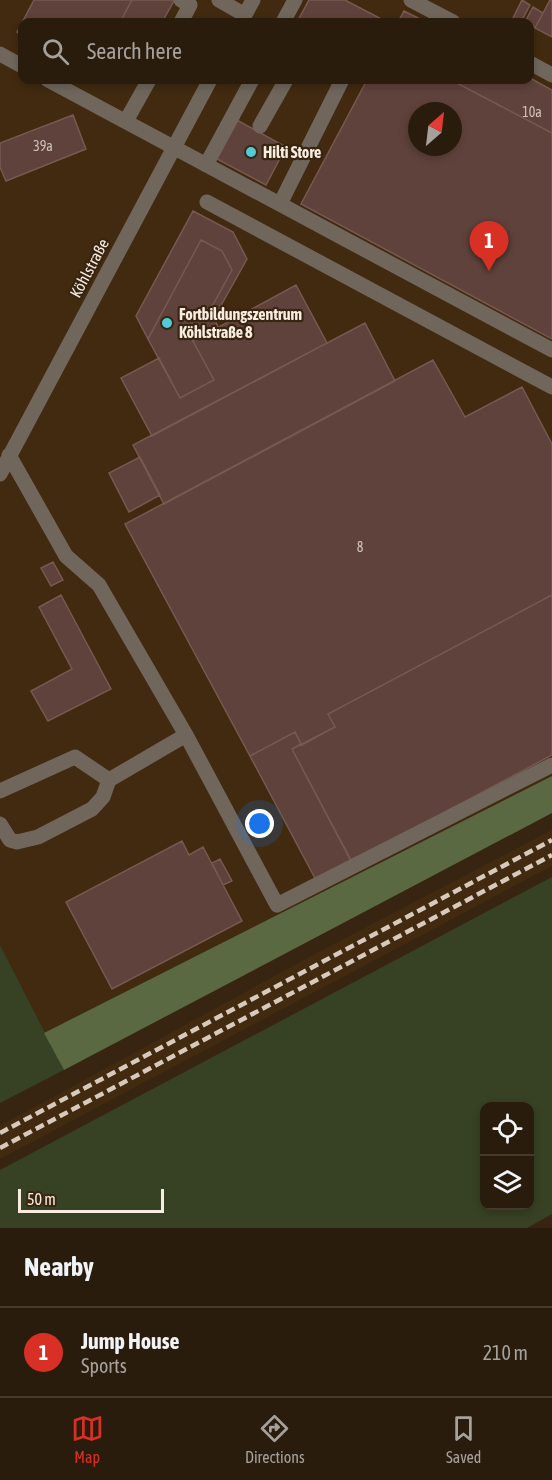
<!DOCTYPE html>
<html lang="en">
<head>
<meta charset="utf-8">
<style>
  body { margin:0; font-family:"Asap Condensed",sans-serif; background:#322516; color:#f1f3f6 }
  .controls { position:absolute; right:18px; bottom:18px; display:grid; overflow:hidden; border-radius:12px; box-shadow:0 3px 9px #0003 }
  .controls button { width:54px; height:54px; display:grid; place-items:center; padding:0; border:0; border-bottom:2px solid #463a2e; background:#2a1c0d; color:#f1f3f6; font:30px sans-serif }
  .compass { position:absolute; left:408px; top:102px; width:54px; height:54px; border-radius:50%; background:#2a1c0d; box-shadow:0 3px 9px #0003; rotate:28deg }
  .scale { position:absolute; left:18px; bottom:15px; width:146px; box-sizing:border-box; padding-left:6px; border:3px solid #f8ece0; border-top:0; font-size:16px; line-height:21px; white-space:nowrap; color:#f8ece0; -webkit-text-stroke:4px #382511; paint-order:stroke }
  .you { position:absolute; left:260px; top:824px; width:21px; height:21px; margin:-15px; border:4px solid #fff; border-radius:50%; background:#1a73e8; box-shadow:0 0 0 9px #1a73e833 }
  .badge { display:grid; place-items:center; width:39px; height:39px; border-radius:50%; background:#d93025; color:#fff; font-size:20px; font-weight:700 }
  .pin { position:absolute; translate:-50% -50px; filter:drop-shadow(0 2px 3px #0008) }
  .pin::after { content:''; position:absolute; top:32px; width:21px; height:18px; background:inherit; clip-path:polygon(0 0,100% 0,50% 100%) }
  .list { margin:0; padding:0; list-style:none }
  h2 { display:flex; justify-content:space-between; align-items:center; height:78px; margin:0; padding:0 24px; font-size:26px }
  h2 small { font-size:20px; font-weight:400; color:#a5a19d }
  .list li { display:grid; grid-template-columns:39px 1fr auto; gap:18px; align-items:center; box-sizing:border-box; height:90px; padding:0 24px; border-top:2px solid #463a2e }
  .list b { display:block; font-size:22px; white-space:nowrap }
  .list p { margin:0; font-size:20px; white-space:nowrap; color:#a5a19d }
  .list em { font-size:20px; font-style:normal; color:#a5a19d }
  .icon { flex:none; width:33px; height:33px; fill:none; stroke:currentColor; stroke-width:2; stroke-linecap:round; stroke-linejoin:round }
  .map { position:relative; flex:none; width:552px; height:1228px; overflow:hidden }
  .search { position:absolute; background:#2a1c0d; box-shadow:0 3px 9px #0003; left:18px; right:18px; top:18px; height:66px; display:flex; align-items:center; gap:15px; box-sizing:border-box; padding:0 21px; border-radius:12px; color:#a5a19d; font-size:22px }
  .sheet { height:168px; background:#2a1c0d }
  nav { display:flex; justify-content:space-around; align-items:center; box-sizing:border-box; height:84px; border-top:2px solid #463a2e; background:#2a1c0d; font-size:16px; color:#a5a19d }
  nav a { display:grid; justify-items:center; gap:3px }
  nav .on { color:#d93025 }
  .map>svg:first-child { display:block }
  .built { fill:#412a10; fill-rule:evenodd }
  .green { fill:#374123; fill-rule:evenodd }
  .forest { fill:#5b6942 }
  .building { fill:#5f423b; stroke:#775951; stroke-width:1.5; fill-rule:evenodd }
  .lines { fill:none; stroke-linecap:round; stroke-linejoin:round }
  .minor { stroke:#70665c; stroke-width:15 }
  .rail { stroke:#d7cabc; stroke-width:4.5; stroke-dasharray:9 4.5; stroke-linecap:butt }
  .poi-dot { fill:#52cbd9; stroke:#382511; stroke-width:2 }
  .labels { text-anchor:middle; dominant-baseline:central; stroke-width:4.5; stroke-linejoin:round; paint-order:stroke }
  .number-label { font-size:14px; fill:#d2c2b7 }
  .poi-label { font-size:16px; font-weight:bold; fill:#f8ece0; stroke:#382511; text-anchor:start }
  .street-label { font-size:16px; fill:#f8ece0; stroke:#382511 }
</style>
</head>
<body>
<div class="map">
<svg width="552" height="1228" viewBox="0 0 552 1228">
  <rect width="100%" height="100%" fill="#382511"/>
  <!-- built -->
  <path class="built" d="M0 0H552V776L44 1033 0 945ZM22 22H530V80H22ZM417 111H453V147H417Z
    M552 830V866L0 1159V1126L315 954Z"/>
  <!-- green -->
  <path class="green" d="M552 877V1214L527 1228H0V1170ZM484 1106H530V1206H484Z
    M0 945 64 1070 0 1103Z"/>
  <!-- forest -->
  <path class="forest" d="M552 776V813L64 1070 44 1033Z"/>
  <!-- building -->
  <path class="building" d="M34 0H132L120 22H22V36L17 32Z
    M132 0H172L174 1 162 22H120Z
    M309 0H345L387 22H297Z
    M522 0 530 5 521 22H511Z
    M550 0H552V37L535 28Z
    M533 7 543 13 535 28 530 22H525Z
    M404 11 426 22H398Z
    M530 78 552 90V133L451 80Z
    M367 80H451L552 133V339L301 204ZM417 111H453V147H417Z
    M73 115 86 149 6 181 0 167V143Z
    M235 119 286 147 266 185 215 158Z
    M193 211 233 232 247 259 214 318 218 327 193 341 232 270 222 251 201 240 148 339 136 316Z
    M201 240 222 251 232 270 193 341 214 380 180 398 148 339Z
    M296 285 327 343 152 436 121 378 159 358 180 398 214 380 193 341Z
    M365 323 395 381 164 504 133 445Z
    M433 360 465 417 522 387 552 444V595L328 714 335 727 302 745 295 732 250 756 125 524Z
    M140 457 160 495 129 512 109 473Z
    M53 562 63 580 51 586 41 568Z
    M61 595 111 689 48 721 31 691 72 669 39 607Z
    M552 595V755L352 862 292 749 335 727 328 714Z
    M295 732 301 744 292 749 352 863 317 882 250 756Z
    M182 841 189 855 203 847 242 921 112 989 66 902Z
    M220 859 232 881 223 885 212 863Z"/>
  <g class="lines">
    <!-- minor -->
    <path class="minor" d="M219 0 245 15
      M411 0 453 22
      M181 22 190 5 181 0
      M241 22 253 0
      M283 22 295 0
      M0 54 22 66
      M530 63 552 75
      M48 80 552 350
      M126 121 149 80
      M260 126 286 80
      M206 165 252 80
      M207 202 552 387
      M280 204 342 80
      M9 455 66 556 99 585 186 735 277 905 552 765
      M0 474 210 80
      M0 791 75 757 109 780
      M0 824 10 840 17 842 38 837 92 809 103 797 109 780 186 735"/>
    <!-- rail -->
    <path class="rail" d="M0 1133 552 840
      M0 1148 552 855"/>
  </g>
  <!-- markers -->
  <g class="poi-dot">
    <circle cx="251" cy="152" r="6"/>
    <circle cx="167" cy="323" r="6"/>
  </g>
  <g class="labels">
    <!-- number labels -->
    <g class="number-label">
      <text x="532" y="112">10a</text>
      <text x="43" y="146">39a</text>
      <text x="360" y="547">8</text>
    </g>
    <!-- poi labels -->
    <g class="poi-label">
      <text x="263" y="152">Hilti Store</text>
      <text x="179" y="314">Fortbildungszentrum<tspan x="179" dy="18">Köhlstraße 8</tspan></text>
    </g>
    <!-- street labels -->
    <g class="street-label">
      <text transform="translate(89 268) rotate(-62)">Köhlstraße</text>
    </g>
  </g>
</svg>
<div class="controls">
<button><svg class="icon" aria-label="locate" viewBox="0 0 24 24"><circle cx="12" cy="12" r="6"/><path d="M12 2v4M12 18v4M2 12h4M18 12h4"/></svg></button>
<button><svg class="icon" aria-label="layers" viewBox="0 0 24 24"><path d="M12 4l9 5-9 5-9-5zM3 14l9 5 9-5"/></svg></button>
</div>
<svg class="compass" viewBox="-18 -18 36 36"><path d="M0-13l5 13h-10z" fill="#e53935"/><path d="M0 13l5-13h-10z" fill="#a5a19d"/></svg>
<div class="scale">50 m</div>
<div class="you"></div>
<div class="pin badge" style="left:489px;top:271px">1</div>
<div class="search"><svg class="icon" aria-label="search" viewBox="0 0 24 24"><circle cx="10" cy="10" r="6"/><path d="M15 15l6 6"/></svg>Search here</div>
</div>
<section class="sheet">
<h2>Nearby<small></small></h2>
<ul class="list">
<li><span class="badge">1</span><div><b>Jump House</b><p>Sports</p></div><em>210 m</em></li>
</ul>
</section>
<nav>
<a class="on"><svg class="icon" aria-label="map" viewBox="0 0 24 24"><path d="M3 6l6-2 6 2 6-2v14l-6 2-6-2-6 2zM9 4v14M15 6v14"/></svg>Map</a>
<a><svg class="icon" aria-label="directions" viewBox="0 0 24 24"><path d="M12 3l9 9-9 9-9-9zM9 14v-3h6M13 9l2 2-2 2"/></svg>Directions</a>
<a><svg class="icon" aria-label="saved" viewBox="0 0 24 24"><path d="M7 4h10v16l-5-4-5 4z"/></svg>Saved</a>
</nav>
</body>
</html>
